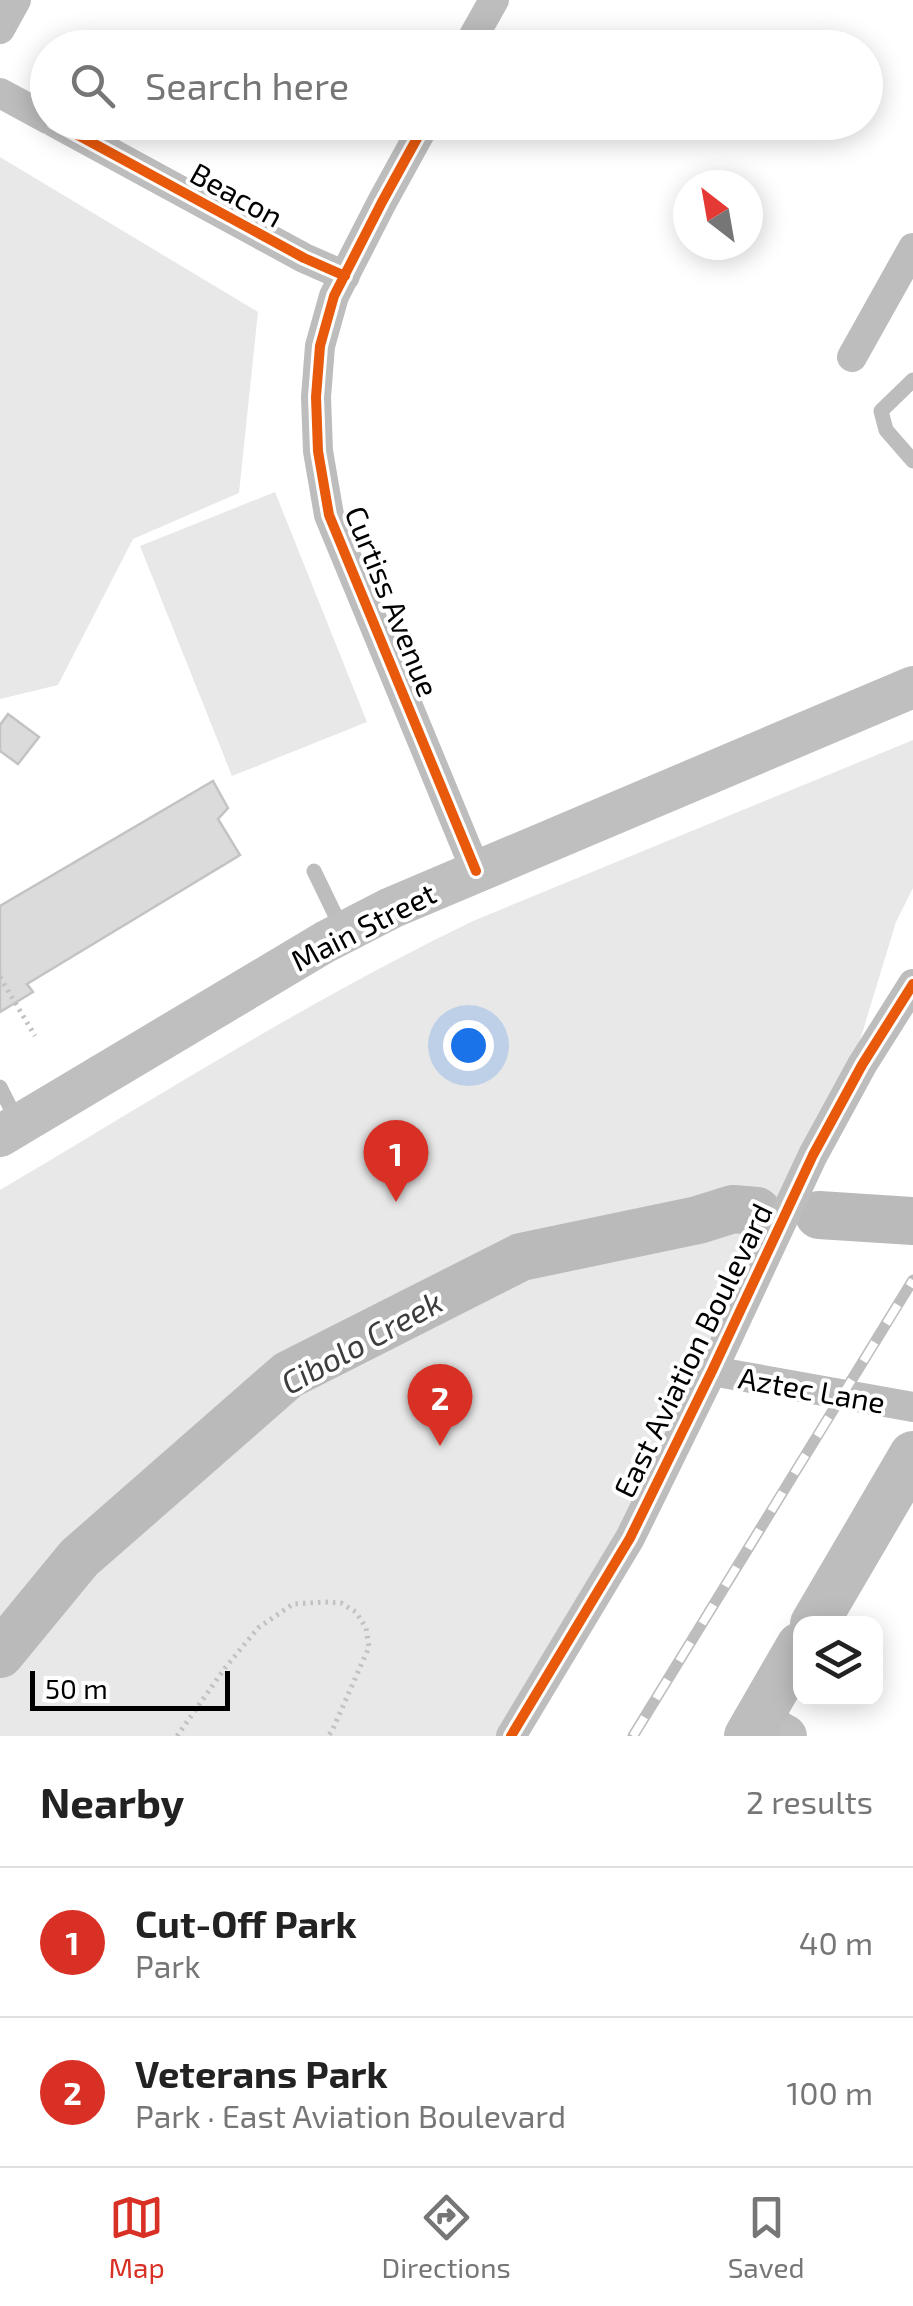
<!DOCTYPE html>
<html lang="en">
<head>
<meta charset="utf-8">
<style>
  body { margin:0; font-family:"Exo 2",sans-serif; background:#f6f6f6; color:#222 }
  .controls { position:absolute; right:30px; bottom:30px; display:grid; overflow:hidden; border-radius:20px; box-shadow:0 5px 25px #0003 }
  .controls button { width:90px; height:90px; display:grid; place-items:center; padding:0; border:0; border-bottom:2px solid #e0e0e0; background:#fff; color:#222; font:50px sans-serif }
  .compass { position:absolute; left:673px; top:170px; width:90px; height:90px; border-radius:50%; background:#fff; box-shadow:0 5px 25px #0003; rotate:329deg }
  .scale { position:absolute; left:30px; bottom:25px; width:200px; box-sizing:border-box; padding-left:10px; border:5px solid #000; border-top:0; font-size:28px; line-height:35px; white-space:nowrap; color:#000; -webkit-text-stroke:8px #fff; paint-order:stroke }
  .you { position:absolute; left:468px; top:1045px; width:35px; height:35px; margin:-25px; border:8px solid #fff; border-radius:50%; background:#1a73e8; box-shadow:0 0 0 15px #1a73e833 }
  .badge { display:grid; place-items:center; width:65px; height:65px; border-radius:50%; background:#d93025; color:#fff; font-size:32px; font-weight:700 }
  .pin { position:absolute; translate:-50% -82px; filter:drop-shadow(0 2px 5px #0008) }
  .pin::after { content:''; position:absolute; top:52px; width:35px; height:30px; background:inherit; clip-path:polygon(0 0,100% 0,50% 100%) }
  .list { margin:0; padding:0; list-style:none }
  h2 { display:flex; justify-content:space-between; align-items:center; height:130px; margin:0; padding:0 40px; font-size:42px }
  h2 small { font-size:32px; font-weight:400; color:#767676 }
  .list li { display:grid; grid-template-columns:65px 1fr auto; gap:30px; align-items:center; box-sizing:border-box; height:150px; padding:0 40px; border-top:2px solid #e0e0e0 }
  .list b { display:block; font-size:38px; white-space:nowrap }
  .list p { margin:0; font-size:32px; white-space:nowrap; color:#767676 }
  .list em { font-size:32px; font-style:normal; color:#767676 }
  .icon { flex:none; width:55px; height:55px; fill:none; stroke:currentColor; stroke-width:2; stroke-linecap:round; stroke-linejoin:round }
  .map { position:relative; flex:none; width:913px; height:1736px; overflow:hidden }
  .search { position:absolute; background:#fff; box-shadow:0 5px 25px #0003; left:30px; right:30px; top:30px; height:110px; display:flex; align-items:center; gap:25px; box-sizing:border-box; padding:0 35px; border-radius:55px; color:#767676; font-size:38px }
  .sheet { height:430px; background:#fff }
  nav { display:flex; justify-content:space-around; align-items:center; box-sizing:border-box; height:140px; border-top:2px solid #e0e0e0; background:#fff; font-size:28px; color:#767676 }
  nav a { display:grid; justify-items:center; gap:5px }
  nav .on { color:#d93025 }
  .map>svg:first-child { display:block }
  .green { fill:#e8e8e8 }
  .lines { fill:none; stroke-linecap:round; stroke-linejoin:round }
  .river { stroke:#bababa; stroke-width:48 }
  .building { fill:#dbdbdb; stroke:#c3c3c3; stroke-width:2.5 }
  .path { stroke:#c2c2c2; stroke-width:5; stroke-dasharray:2.5 5; stroke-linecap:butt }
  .service { stroke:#bdbdbd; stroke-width:15 }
  .minor { stroke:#bdbdbd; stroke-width:30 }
  .secondary { stroke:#bfbfbf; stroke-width:42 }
  .primary { stroke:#bdbdbd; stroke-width:48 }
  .rail-casing { stroke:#bdbdbd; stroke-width:11 }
  .rail { stroke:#fff; stroke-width:8; stroke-dasharray:22; stroke-linecap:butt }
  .cycleway-casing { stroke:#fff; stroke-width:16 }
  .cycleway { stroke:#e8590c; stroke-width:10 }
  .labels { text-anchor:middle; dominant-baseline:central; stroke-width:8; stroke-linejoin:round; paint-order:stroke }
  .street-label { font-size:30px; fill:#000; stroke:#fff }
  .water-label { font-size:32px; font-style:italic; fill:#3d3d3d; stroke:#fff }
</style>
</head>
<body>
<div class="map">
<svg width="913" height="1736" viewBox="0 0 913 1736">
  <rect width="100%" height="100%" fill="#fff"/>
  <!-- green -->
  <path class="green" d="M0 157 258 312 239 493 133 539 58 685 0 699Z
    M275 492 367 722 232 776 140 546Z
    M913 740V888L896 922 841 1103 712 1371 511 1736H0V1190C156 1098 309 1000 473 921Z"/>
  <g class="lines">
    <!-- river -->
    <path class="river" d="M819 1215 913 1221
      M0 1654 79 1558 288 1375 521 1257 698 1220 733 1209 757 1211"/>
  </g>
  <!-- building -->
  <path class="building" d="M8 714 39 737 18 764 0 751V725Z
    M213 781 228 808 218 819 240 855 27 984 33 992 0 1012V906Z"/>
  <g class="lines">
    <!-- path -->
    <path class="path" d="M0 977 35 1036
      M177 1736 225 1668 258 1628 293 1604 324 1602 341 1603 356 1612 366 1628 369 1647 332 1731 328 1736"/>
    <!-- service -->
    <path class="service" d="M913 380 881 411 886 430 913 461
      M314 871 342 929
      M0 1087 18 1123"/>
    <!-- minor -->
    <path class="minor" d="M0 29 16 0
      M467 48 494 0
      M0 93 48 119
      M54 122 304 258 345 276
      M426 122 382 202 334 296 320 346 316 397 318 451 329 515 476 871
      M852 357 913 248
      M712 1371 913 1407
      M511 1736 630 1538 712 1371 813 1155 862 1065 913 984"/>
    <!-- secondary -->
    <path class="secondary" d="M0 1136 325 942 391 908 913 687
      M758 1720 786 1736"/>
    <!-- primary -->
    <path class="primary" d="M814 1624 913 1455
      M748 1736 800 1646"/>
    <defs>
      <path id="rail" d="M633 1736 913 1280"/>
    </defs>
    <!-- rail casing -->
    <use href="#rail" class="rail-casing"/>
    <!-- rail -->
    <use href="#rail" class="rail"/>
    <defs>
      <path id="cycleway" d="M54 122 304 258 345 276
        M426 122 382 202 334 296 320 346 316 397 318 451 329 515 476 871
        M511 1736 630 1538 712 1371 813 1155 862 1065 913 984"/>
    </defs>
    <!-- cycleway casing -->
    <use href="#cycleway" class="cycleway-casing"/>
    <!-- cycleway -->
    <use href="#cycleway" class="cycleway"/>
  </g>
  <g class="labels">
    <!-- street labels -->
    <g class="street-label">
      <text transform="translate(237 194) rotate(29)">Beacon</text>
      <text transform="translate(393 601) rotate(68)">Curtiss Avenue</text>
      <text transform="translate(363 926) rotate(-27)">Main Street</text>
      <text transform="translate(692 1350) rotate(-64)">East Aviation Boulevard</text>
      <text transform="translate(812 1389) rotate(10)">Aztec Lane</text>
    </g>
    <!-- water labels -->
    <g class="water-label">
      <text transform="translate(361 1341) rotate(-29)">Cibolo Creek</text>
    </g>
  </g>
</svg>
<div class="controls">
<button><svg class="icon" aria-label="layers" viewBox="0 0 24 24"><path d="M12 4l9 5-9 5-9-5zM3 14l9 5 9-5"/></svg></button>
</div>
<svg class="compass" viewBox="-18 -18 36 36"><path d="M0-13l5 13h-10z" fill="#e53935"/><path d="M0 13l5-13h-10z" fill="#767676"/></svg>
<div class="scale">50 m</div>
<div class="you"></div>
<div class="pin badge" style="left:396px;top:1202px">1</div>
<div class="pin badge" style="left:440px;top:1446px">2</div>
<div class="search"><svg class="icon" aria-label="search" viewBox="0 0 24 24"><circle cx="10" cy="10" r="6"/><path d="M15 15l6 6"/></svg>Search here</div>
</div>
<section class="sheet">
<h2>Nearby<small>2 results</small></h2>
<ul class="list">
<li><span class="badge">1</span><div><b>Cut-Off Park</b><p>Park</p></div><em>40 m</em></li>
<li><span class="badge">2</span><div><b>Veterans Park</b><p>Park · East Aviation Boulevard</p></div><em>100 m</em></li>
</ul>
</section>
<nav>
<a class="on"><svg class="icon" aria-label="map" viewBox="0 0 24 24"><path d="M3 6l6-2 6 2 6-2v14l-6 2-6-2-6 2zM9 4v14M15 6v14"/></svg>Map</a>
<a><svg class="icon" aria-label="directions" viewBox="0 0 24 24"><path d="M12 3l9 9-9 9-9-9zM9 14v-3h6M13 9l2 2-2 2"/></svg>Directions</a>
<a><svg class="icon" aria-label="saved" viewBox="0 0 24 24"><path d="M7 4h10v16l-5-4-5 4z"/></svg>Saved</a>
</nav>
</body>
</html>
